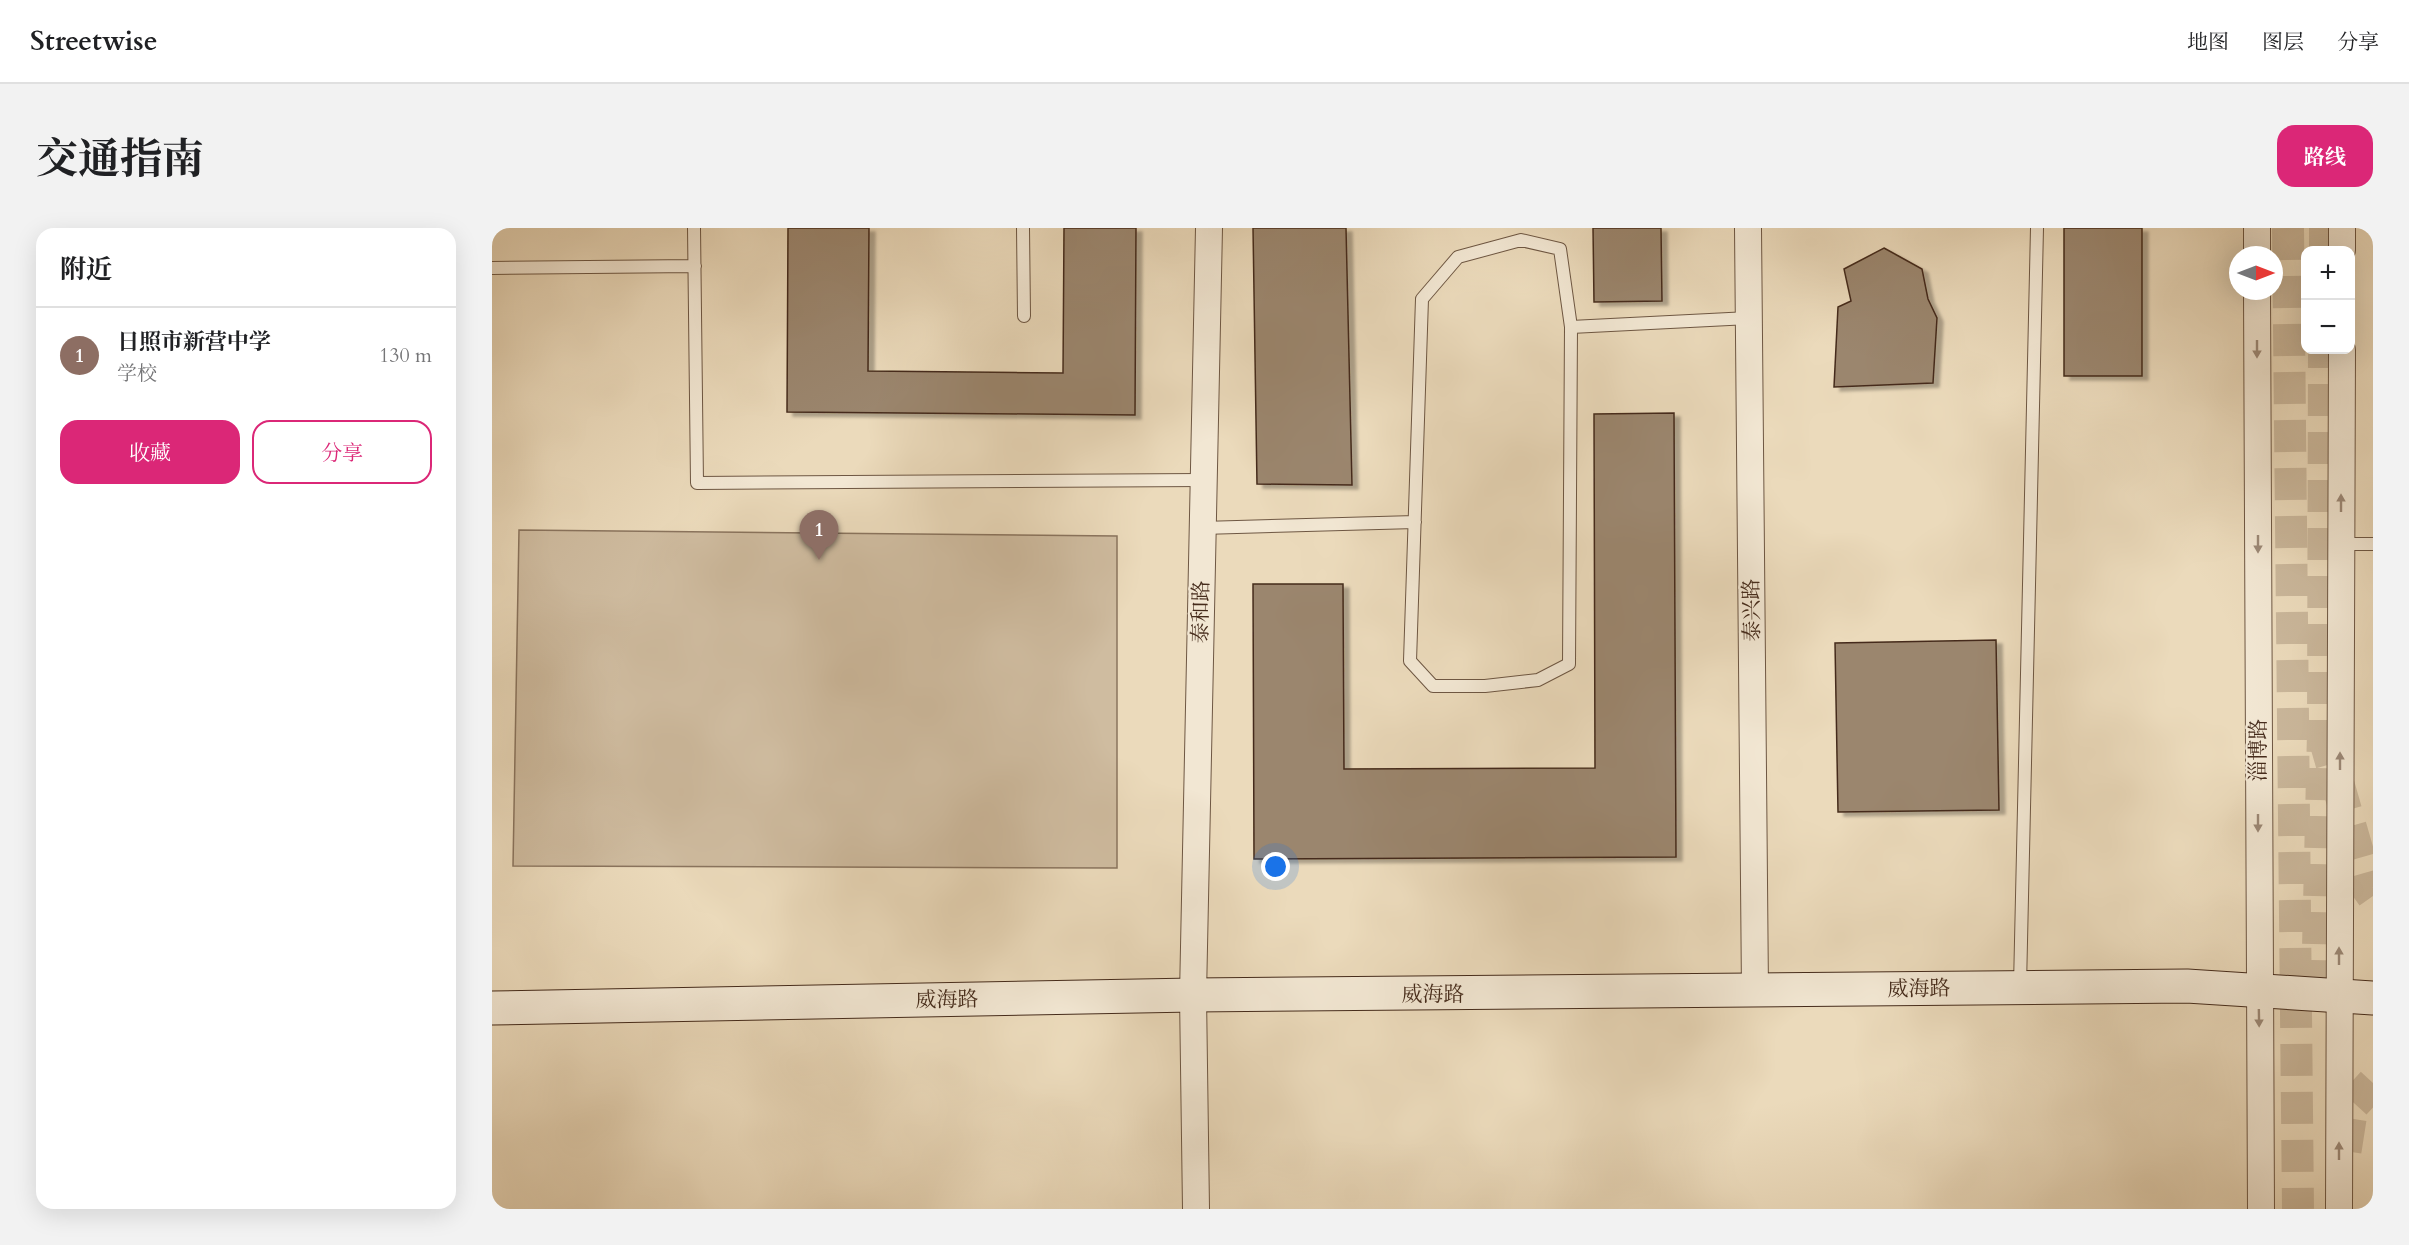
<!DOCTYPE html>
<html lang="zh">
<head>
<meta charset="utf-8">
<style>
  body { margin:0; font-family:Cardo,"Noto Serif SC",serif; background:#f2f2f2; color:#202124 }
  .controls { position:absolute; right:18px; top:18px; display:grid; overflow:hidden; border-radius:12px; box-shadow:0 6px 24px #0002 }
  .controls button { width:54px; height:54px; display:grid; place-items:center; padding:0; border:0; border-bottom:2px solid #e0e0e0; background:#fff; color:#202124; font:30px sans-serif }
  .compass { position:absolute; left:1737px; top:18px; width:54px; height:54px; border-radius:50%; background:#fff; box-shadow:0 6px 24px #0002; rotate:90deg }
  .you { position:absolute; left:784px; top:639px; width:21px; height:21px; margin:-15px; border:4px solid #fff; border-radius:50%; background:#1a73e8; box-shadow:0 0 0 9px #1a73e833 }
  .badge { display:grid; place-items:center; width:39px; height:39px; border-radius:50%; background:#db2777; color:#fff; font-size:20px; font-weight:700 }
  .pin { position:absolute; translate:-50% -50px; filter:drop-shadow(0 2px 3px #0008) }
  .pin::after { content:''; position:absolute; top:32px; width:21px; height:18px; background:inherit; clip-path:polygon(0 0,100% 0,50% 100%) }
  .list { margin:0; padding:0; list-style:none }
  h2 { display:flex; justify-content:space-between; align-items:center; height:78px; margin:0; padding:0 24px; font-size:26px }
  h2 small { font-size:20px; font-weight:400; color:#757577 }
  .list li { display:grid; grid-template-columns:39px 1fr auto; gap:18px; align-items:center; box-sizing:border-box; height:96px; padding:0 24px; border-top:2px solid #e0e0e0 }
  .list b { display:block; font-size:22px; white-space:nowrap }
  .list p { margin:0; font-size:20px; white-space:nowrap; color:#757577 }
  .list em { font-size:20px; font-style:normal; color:#757577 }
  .actions { display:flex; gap:12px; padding:18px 24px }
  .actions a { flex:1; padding:14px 0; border:2px solid #db2777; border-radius:18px; text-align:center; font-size:21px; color:#db2777 }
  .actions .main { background:#db2777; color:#fff }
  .map { position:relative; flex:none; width:1881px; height:981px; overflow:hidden; border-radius:18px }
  header { display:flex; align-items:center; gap:36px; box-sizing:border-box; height:84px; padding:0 30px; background:#fff; border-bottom:2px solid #e0e0e0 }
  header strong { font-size:28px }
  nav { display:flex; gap:33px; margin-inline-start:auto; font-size:21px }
  .intro { display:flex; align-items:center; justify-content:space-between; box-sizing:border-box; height:144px; padding:0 36px }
  h1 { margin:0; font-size:42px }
  .button { padding:15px 27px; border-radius:18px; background:#db2777; color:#fff; font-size:21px; font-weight:700 }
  main { display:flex; gap:36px; padding:0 36px }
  aside { flex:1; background:#fff; border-radius:18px; box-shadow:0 6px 24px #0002 }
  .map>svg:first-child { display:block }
  .green { fill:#cfbca0; stroke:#8a745e; stroke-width:1.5 }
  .building { fill:#9b866e; stroke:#452b1b; stroke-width:1.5; filter:url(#shadow) }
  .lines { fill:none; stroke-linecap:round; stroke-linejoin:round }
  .tertiary-tunnel { stroke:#cab79b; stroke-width:32; stroke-dasharray:32 16; stroke-linecap:butt }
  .secondary-tunnel { stroke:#cab79b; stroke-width:33; stroke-dasharray:33 16; stroke-linecap:butt }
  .service-casing { stroke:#6e5743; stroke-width:14 }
  .minor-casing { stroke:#6e5743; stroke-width:28 }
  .secondary-casing { stroke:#452b1b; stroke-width:35 }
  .service { stroke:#f2e7d3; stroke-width:12 }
  .minor { stroke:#f2e7d3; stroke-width:26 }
  .secondary { stroke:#f2e7d3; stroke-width:33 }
  .oneway { fill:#9c8977 }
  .labels { text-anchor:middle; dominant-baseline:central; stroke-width:4.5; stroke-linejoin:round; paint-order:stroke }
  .street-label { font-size:21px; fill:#452b1b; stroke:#f2e7d3 }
</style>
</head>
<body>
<header>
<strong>Streetwise</strong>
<nav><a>地图</a><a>图层</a><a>分享</a></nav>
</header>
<div class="intro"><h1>交通指南</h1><a class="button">路线</a></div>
<main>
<aside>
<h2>附近<small></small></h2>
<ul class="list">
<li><span class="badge" style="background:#8d6e63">1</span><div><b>日照市新营中学</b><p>学校</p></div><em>130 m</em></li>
</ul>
<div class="actions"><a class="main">收藏</a><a>分享</a></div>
</aside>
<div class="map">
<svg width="1881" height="981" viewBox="0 0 1881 981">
  <defs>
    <filter id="shadow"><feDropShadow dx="6" dy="4" stdDeviation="1.5" flood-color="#0004"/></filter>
  </defs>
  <rect width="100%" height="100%" fill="#ebdabb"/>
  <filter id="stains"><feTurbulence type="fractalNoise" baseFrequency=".00333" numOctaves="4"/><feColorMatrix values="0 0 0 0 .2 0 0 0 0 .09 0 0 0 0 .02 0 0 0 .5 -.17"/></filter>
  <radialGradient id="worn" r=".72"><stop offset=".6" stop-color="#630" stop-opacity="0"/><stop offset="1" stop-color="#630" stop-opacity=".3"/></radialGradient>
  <!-- green -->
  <path class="green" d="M27 302 625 308V640L21 638Z"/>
  <!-- building -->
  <path class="building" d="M296 0H377L376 143 571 145 572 0H644L643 187 295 184Z
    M761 0H854L860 257 765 256Z
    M1101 0H1169L1170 73 1102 74Z
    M1572 0H1650V148H1572Z
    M1392 20 1430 41 1436 71 1445 90 1441 155 1342 159 1346 79 1359 73 1352 41Z
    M1182 185 1184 629 762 631 761 356H851L852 541 1103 540 1102 186Z
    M1504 412 1507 582 1346 584 1343 415Z"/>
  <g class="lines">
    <!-- tertiary-tunnel -->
    <path class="tertiary-tunnel" d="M1796 0 1806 981
      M1833 22V0
      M1825 764 1831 504 1832 122"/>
    <!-- secondary-tunnel -->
    <path class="secondary-tunnel" d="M1831 504 1876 661 1881 668
      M1853 923 1860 878 1881 855"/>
    <defs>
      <path id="service" d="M202 0 205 255 711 252
        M531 0 532 88
        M0 40 203 38
        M1079 99 1077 436 1046 452 993 458H941L918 433 930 71 966 29 1029 12 1068 21 1079 99 1257 90
        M710 300 923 294
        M1849 316H1881
        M1528 758 1545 0"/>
      <path id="minor" d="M1256 0 1263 763
        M1765 0V27
        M1850 22V0
        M1765 63 1769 981
        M704 981 701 767 717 0
        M1847 981 1850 122"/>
      <path id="secondary" d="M0 780 701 767 1695 758 1881 770"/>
    </defs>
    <!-- service casing -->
    <use href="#service" class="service-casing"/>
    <!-- minor casing -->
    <use href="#minor" class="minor-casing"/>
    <!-- secondary casing -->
    <use href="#secondary" class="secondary-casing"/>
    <!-- service -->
    <use href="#service" class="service"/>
    <!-- minor -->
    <use href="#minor" class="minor"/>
    <!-- secondary -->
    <use href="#secondary" class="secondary"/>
  </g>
  <!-- one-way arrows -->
  <defs><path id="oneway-solid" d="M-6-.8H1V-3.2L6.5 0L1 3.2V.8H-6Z" transform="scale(1.5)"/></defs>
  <g class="oneway">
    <use href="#oneway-solid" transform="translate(1765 121) rotate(90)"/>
    <use href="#oneway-solid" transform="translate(1849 275) rotate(-90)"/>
    <use href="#oneway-solid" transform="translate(1766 316) rotate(90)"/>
    <use href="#oneway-solid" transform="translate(1848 533) rotate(-90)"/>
    <use href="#oneway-solid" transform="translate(1766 595) rotate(90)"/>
    <use href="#oneway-solid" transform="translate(1847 728) rotate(-90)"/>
    <use href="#oneway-solid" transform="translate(1767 790) rotate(89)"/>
    <use href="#oneway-solid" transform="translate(1847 923) rotate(-90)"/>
  </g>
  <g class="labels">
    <!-- street labels -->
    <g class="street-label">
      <text transform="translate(1260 382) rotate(-91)">泰兴路</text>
      <text transform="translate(709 384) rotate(-89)">泰和路</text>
      <text transform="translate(1766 522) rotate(-90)">淄博路</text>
      <text transform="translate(1427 761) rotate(-1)">威海路</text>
      <text x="941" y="766">威海路</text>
      <text transform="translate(455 772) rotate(-1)">威海路</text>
    </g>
  </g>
  <rect width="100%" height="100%" filter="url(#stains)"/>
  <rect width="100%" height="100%" fill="url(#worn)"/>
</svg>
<div class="controls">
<button>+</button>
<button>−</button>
</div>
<svg class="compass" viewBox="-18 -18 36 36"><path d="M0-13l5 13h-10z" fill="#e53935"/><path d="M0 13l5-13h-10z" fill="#757577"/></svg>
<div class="you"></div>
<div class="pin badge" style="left:327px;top:332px;background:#8d6e63">1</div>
</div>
</main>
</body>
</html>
